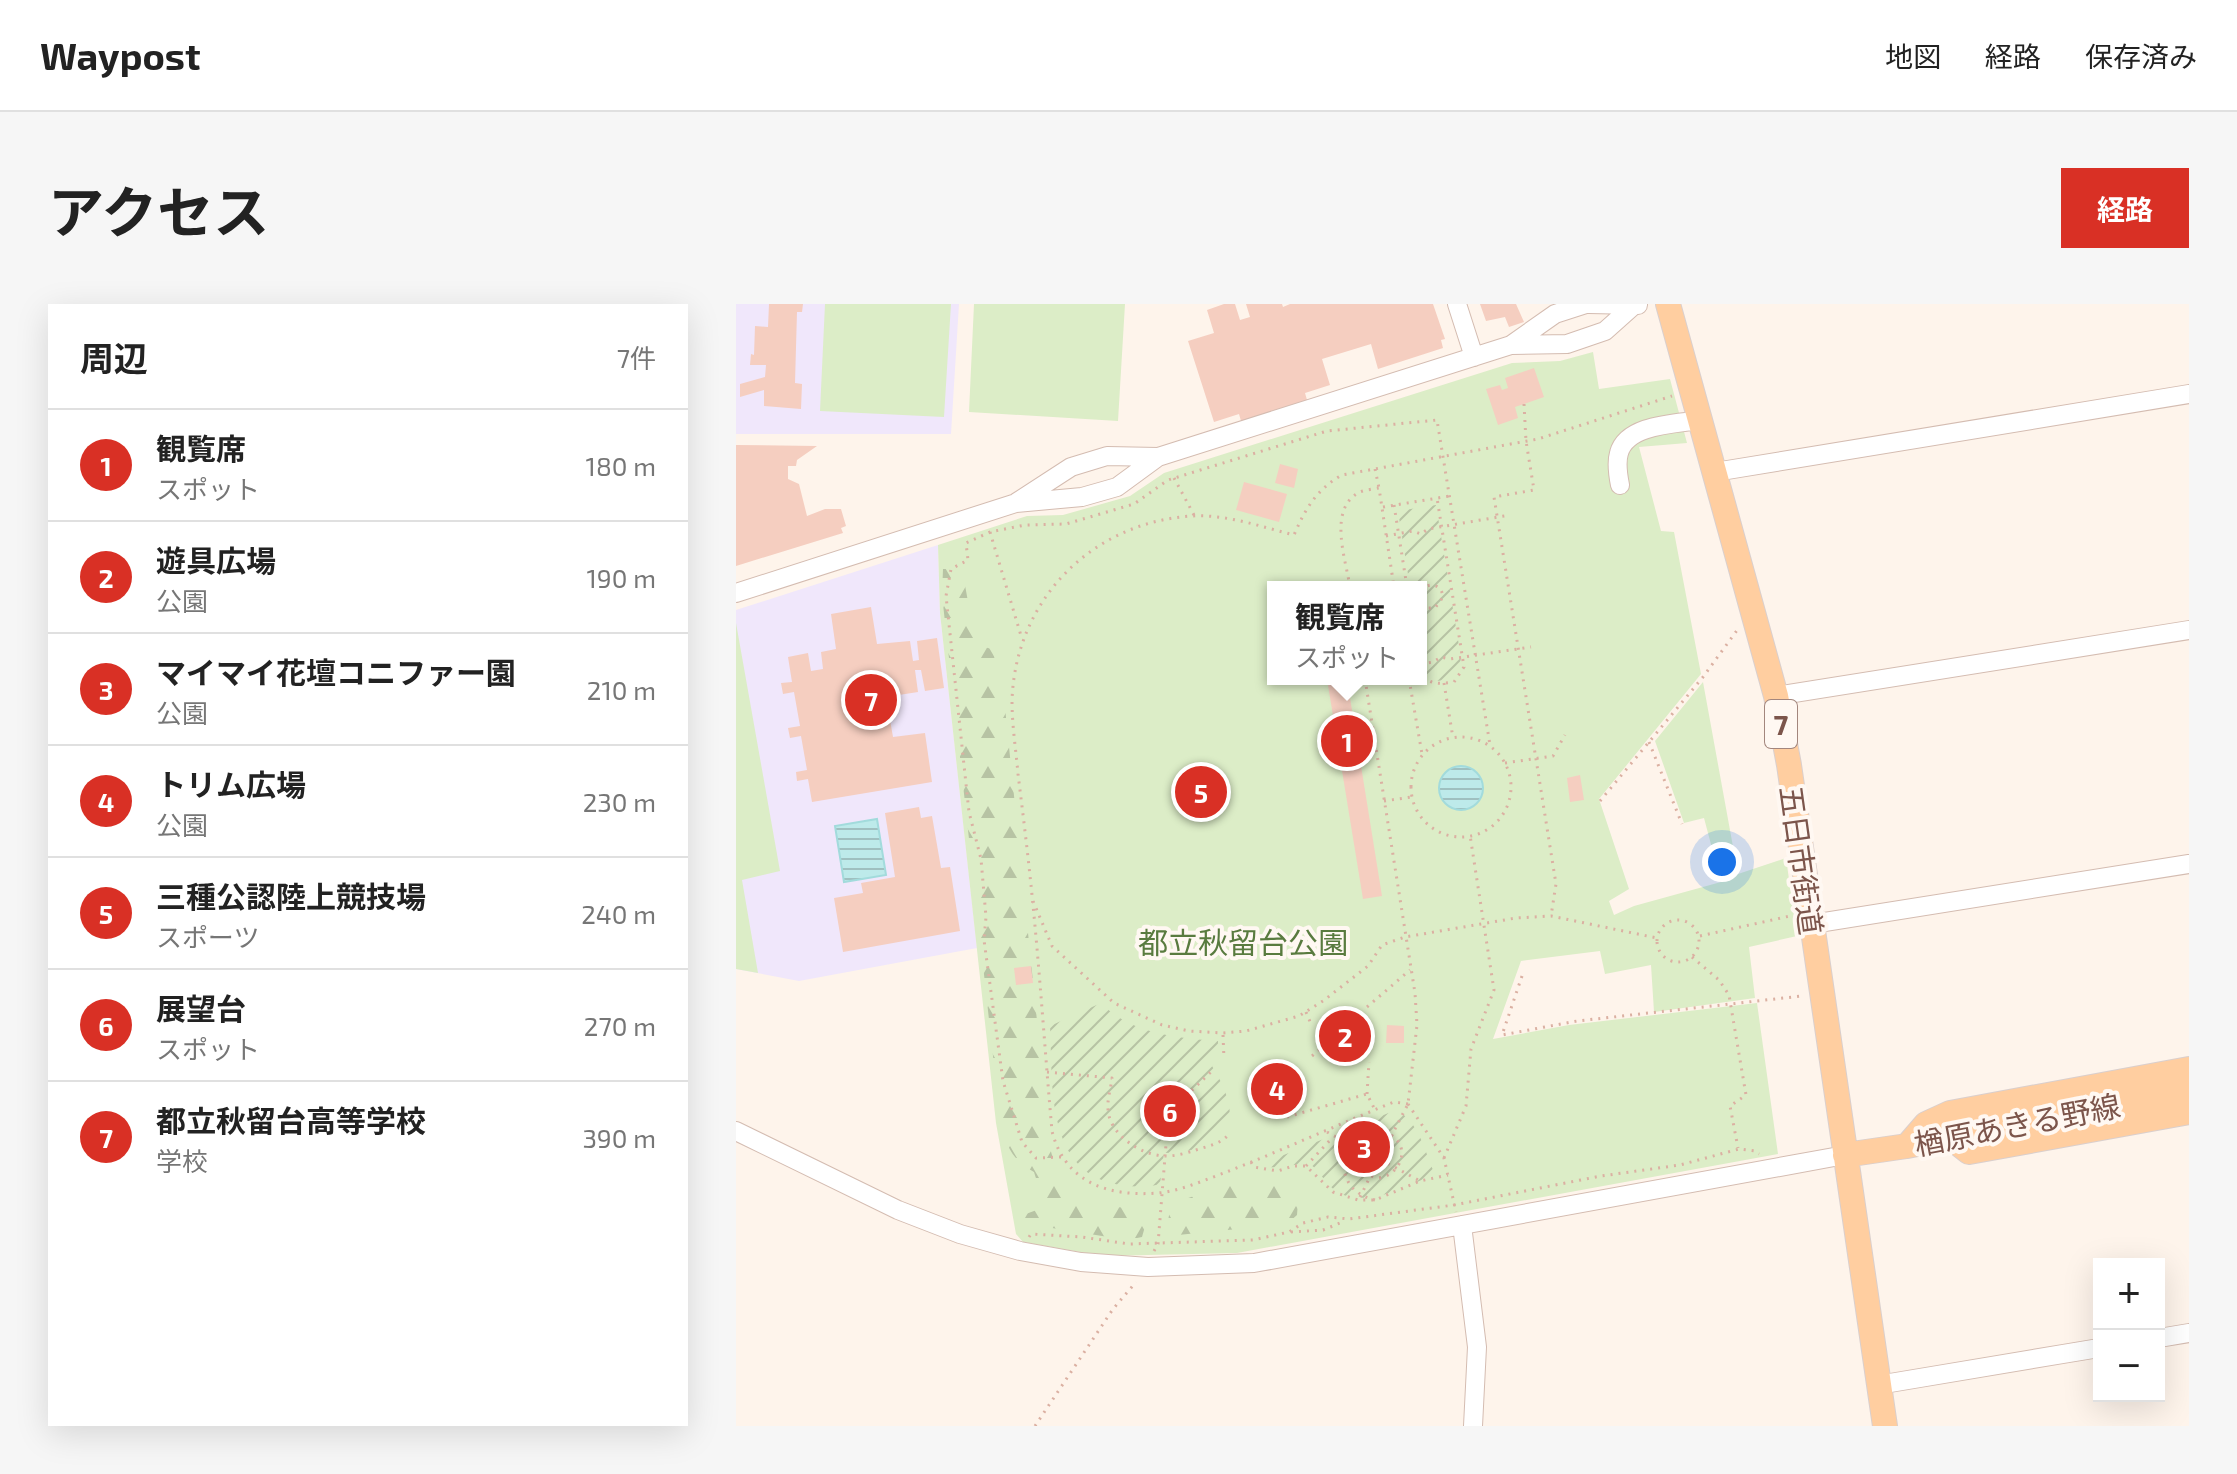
<!DOCTYPE html>
<html lang="ja">
<head>
<meta charset="utf-8">
<style>
  body { margin:0; font-family:"Exo 2","Noto Sans JP",sans-serif; background:#f6f6f6; color:#222 }
  .controls { position:absolute; right:24px; bottom:24px; display:grid; overflow:hidden; border-radius:0px; box-shadow:0 8px 32px #0002 }
  .controls button { width:72px; height:72px; display:grid; place-items:center; padding:0; border:0; border-bottom:2px solid #e0e0e0; background:#fff; color:#222; font:40px sans-serif }
  .you { position:absolute; left:986px; top:558px; width:28px; height:28px; margin:-20px; border:6px solid #fff; border-radius:50%; background:#1a73e8; box-shadow:0 0 0 12px #1a73e833 }
  .badge { display:grid; place-items:center; width:52px; height:52px; border-radius:50%; background:#d93025; color:#fff; font-size:26px; font-weight:700 }
  .pin { position:absolute; translate:-50% -50%; border:4px solid #fff; box-shadow:0 2px 8px #0006 }
  .popup { position:absolute; left:531px; top:277px; width:160px; height:104px; box-sizing:border-box; display:grid; place-content:center; border-radius:0px; background:#fff; filter:drop-shadow(0 2px 6px #0005); font-size:26px; white-space:nowrap; color:#767676 }
  .popup b { font-size:30px; color:#222 }
  .popup::after { content:''; position:absolute; left:50%; top:100%; margin-left:-16px; border:16px solid transparent; border-top-color:#fff }
  .list { margin:0; padding:0; list-style:none }
  h2 { display:flex; justify-content:space-between; align-items:center; height:104px; margin:0; padding:0 32px; font-size:34px }
  h2 small { font-size:26px; font-weight:400; color:#767676 }
  .list li { display:grid; grid-template-columns:52px 1fr auto; gap:24px; align-items:center; box-sizing:border-box; height:112px; padding:0 32px; border-top:2px solid #e0e0e0 }
  .list b { display:block; font-size:30px; white-space:nowrap }
  .list p { margin:0; font-size:26px; white-space:nowrap; color:#767676 }
  .list em { font-size:26px; font-style:normal; color:#767676 }
  .map { position:relative; flex:none; width:1453px; height:1122px; overflow:hidden; border-radius:0px }
  header { display:flex; align-items:center; gap:48px; box-sizing:border-box; height:112px; padding:0 40px; background:#fff; border-bottom:2px solid #e0e0e0 }
  header strong { font-size:38px }
  nav { display:flex; gap:44px; margin-inline-start:auto; font-size:28px }
  .intro { display:flex; align-items:center; justify-content:space-between; box-sizing:border-box; height:192px; padding:0 48px }
  h1 { margin:0; font-size:56px }
  .button { padding:20px 36px; border-radius:0px; background:#d93025; color:#fff; font-size:28px; font-weight:700 }
  main { display:flex; gap:48px; padding:0 48px }
  aside { flex:1; background:#fff; border-radius:0px; box-shadow:0 8px 32px #0002 }
  .map>svg:first-child { display:block }
  .education { fill:#f0e7fb }
  .green { fill:#dcedc7; fill-rule:evenodd }
  .forest { fill:url(#forest-firs) }
  .garden { fill:url(#garden-furrows) }
  .water { fill:url(#water-rules); stroke:#a2dbdc; stroke-width:2 }
  .building { fill:#f5cec0 }
  .lines { fill:none; stroke-linecap:round; stroke-linejoin:round }
  .minor-casing { stroke:#d4bcb1; stroke-width:20 }
  .major-casing { stroke:#dacfcd; stroke-width:26 }
  .path { stroke:#dbb0a2; stroke-width:3; stroke-dasharray:2 6; stroke-linecap:butt }
  .minor { stroke:#fff; stroke-width:18 }
  .major { stroke:#ffcea0; stroke-width:24 }
  .labels { text-anchor:middle; dominant-baseline:central; stroke-width:8; stroke-linejoin:round; paint-order:stroke }
  .shield { fill:#fff8f2; stroke:#a3867d; stroke-width:2 }
  .shield-label { font-size:28px; font-weight:bold; fill:#7c554b }
  .street-label { font-size:30px; fill:#7c554b; stroke:#fff8f2 }
  .park-label { font-size:30px; fill:#597b3f; stroke:#fff8f2 }
</style>
</head>
<body>
<header>
<strong>Waypost</strong>
<nav><a>地図</a><a>経路</a><a>保存済み</a></nav>
</header>
<div class="intro"><h1>アクセス</h1><a class="button">経路</a></div>
<main>
<aside>
<h2>周辺<small>7件</small></h2>
<ul class="list">
<li><span class="badge">1</span><div><b>観覧席</b><p>スポット</p></div><em>180 m</em></li>
<li><span class="badge">2</span><div><b>遊具広場</b><p>公園</p></div><em>190 m</em></li>
<li><span class="badge">3</span><div><b>マイマイ花壇コニファー園</b><p>公園</p></div><em>210 m</em></li>
<li><span class="badge">4</span><div><b>トリム広場</b><p>公園</p></div><em>230 m</em></li>
<li><span class="badge">5</span><div><b>三種公認陸上競技場</b><p>スポーツ</p></div><em>240 m</em></li>
<li><span class="badge">6</span><div><b>展望台</b><p>スポット</p></div><em>270 m</em></li>
<li><span class="badge">7</span><div><b>都立秋留台高等学校</b><p>学校</p></div><em>390 m</em></li>
</ul>
</aside>
<div class="map">
<svg width="1453" height="1122" viewBox="0 0 1453 1122">
  <defs>
    <pattern id="forest-firs" width="22" height="20" patternUnits="userSpaceOnUse" patternTransform="scale(2)"><rect width="22" height="20" fill="#dcedc7"/><path d="M5 1l3.5 6h-7zM16 11l3.5 6h-7z" fill="#b7c3a4"/></pattern>
    <pattern id="garden-furrows" width="10" height="10" patternUnits="userSpaceOnUse" patternTransform="scale(2)"><rect width="10" height="10" fill="#dcedc7"/><path d="M-1 1l2-2M0 10L10 0M9 11l2-2" fill="none" stroke="#b7c3a4"/></pattern>
    <pattern id="water-rules" width="6" height="5" patternUnits="userSpaceOnUse" patternTransform="scale(2)"><rect width="6" height="5" fill="#bdeaea"/><path d="M0 2.5h6" fill="none" stroke="#9fc0c0"/></pattern>
  </defs>
  <rect width="100%" height="100%" fill="#fef4eb"/>
  <!-- education -->
  <path class="education" d="M0 0H223L215 130H0Z
    M202 241 204 309 241 644 63 677 0 665V306Z"/>
  <!-- green -->
  <path class="green" d="M89 0H215L208 113 84 107Z
    M238 0H389L382 117 233 108Z
    M857 48 863 85 934 75 951 139 903 143 925 227 938 228 965 370 863 495 893 585 873 597 878 611 898 602 985 578 968 514 948 519 919 437 967 378 1002 570 1050 554 1061 632 1013 643 1019 694 918 708 915 661 869 670 864 647 785 657 757 735 833 721 1021 699 1042 850 501 949 367 952 287 938 280 930 260 819 204 309 202 241 291 212 327 211 394 192 428 169 776 59 824 57ZM537 283H685V375H537Z
    M0 319 44 567 6 576 22 669 0 665Z"/>
  <!-- forest -->
  <path class="forest" d="M207 265H226L240 341 256 345 267 384 314 844C322 877 342 895 376 902 391 905 399 902 412 912L406 933 391 936 285 919 287 911 309 903 298 868C278 857 272 845 265 824L206 291Z
    M510 874 528 880 548 879 562 897 561 911 551 920 442 931 432 917 435 900Z"/>
  <!-- garden -->
  <path class="garden" d="M700 201 725 354C723 369 716 376 701 377L690 370 687 363 685 283H674L662 207Z
    M365 699C395 730 441 734 482 737V754L476 762C511 818 494 847 428 849L424 880C409 884 390 883 375 879 309 862 317 777 314 722Z
    M660 806C682 817 688 844 697 866L696 871C671 883 633 902 605 890 592 884 585 868 574 860 557 859 538 867 523 861Z"/>
  <!-- water -->
  <path class="water" d="M703 484a22 22 0 1 1 44 0a22 22 0 1 1-44 0Z
    M141 515 150 571 108 578 99 522Z"/>
  <!-- building -->
  <path class="building" d="M33 0H67L66 8H61L59 79 66 80 65 105 28 102V86L4 93V80L29 73 30 61H14L15 50 18 51 19 22 32 23Z
    M488 0H499L504 16 514 13 510 0H546L547 3 554 0H697L709 35 705 36 707 44 642 65 635 40 586 55 594 81 569 89 571 96 505 117 503 110 478 118 452 37 478 29 471 6Z
    M744 0H780L788 18 773 23 769 13 750 17Z
    M798 64 808 93 779 103 782 114 762 121 750 85 764 81 766 86 772 84 769 74Z
    M0 141 81 142 61 156 60 162H52V175L63 180 71 212 89 205H105L110 222 105 224 107 229 0 262Z
    M544 160 562 165 558 184 539 179Z
    M508 178 551 190 543 218 500 206Z
    M135 303 141 340 174 337 177 357 183 356 181 337 201 334 208 384 189 387 185 366H179L182 388 150 393 157 433 189 429 196 478 76 498 72 475 61 477 60 468 71 466 65 432 54 434 52 424 64 422 58 388 47 390 45 379 56 378 52 353 72 349 75 367 87 365 85 348 100 345 95 310Z
    M591 375H611L646 592 627 595Z
    M844 471 848 496 834 498 831 474Z
    M183 503 185 514 196 512 205 564 214 563 224 627 107 648 98 594 127 589 125 579 159 573 149 509Z
    M295 662 297 679 280 681 278 664Z
    M651 721 668 722V739H650Z
    M421 807a13 13 0 1 1 26 0a13 13 0 1 1-26 0Z"/>
  <g class="lines">
    <defs>
      <path id="minor" d="M721 0 738 53
        M853 0 902 1
        M775 41 819 10 850 0
        M979 168 1453 90
        M884 181C882 171 880 159 883 149 891 120 940 120 964 116
        M281 198 335 163 371 152 422 153
        M0 289 280 199 346 193 381 183 422 153 775 41 831 40 869 27 897 2
        M1040 392 1453 326
        M1076 620 1453 560
        M0 827 162 906 224 930 284 947 345 958 412 963 518 959 1109 851
        M726 921 741 1043 737 1122
        M1423 1034 1453 1029
        M1142 1081 1363 1044"/>
      <path id="major" d="M932 0 1040 392 1053 461 1149 1122
        M1214 833 1233 848 1453 808
        M1171 842 1190 820 1214 809 1453 765
        M1109 851 1171 842 1453 786"/>
    </defs>
    <!-- minor casing -->
    <use href="#minor" class="minor-casing"/>
    <!-- major casing -->
    <use href="#major" class="major-casing"/>
    <!-- path -->
    <path class="path" d="M788 100 790 137 798 186 758 193 820 580 815 612
      M639 165 643 184
      M438 174 458 211
      M658 201 671 283
      M647 203 714 192
      M254 228 286 335
      M650 232 677 227 685 230 692 225 774 211
      M614 283C610 256 591 204 624 188 629 186 637 185 643 184L658 283
      M685 286C694 277 706 281 707 293L699 304H691L685 299
      M685 360 697 358 705 353 714 355 795 343
      M685 365C690 382 703 380 718 378L728 363 701 194
      M629 375 679 689 681 721 672 800 647 848
      M673 375 686 450
      M708 379 717 434
      M675 483a50 50 0 1 1 100 0a50 50 0 1 1-100 0Z
      M913 438 946 520
      M769 459 817 452 829 431
      M648 497 676 493
      M864 497 967 373 1002 325
      M297 597 316 642 378 699 426 721 453 727 487 729 510 727 563 712 587 697 632 662 646 641 669 633 780 614 815 612 921 634
      M921 637a21 21 0 1 1 42 0a21 21 0 1 1-42 0Z
      M964 632 1054 612
      M956 653 983 676 993 691 1010 791 994 802 1002 844
      M786 672 766 731 841 717 1066 692
      M631 703 674 666
      M570 708 575 720
      M487 731 488 755
      M576 752 589 741
      M311 768 376 774C375 784 371 796 372 805 373 831 406 852 430 852 440 852 451 849 460 846 472 842 485 840 493 830
      M631 790 633 758
      M450 792 478 765
      M672 800 658 798C603 820 549 845 493 867 471 875 445 887 422 889 373 893 329 879 316 827 309 749 304 670 296 591 292 551 287 510 282 470 280 446 276 422 276 397 279 296 356 218 456 212 490 210 526 223 558 231 569 205 581 185 606 171L802 135 936 92
      M672 800 708 854 720 908
      M551 813 631 790 639 806
      M591 828 637 853 641 860 649 858 684 877
      M325 853 300 854 286 838 267 777 248 636 250 613 245 555 233 508 210 292 215 265 232 256 230 239 254 228 289 221 330 220 398 200 432 176 591 127 701 116 754 441
      M708 854 730 802 735 745 758 686 734 531
      M515 858 518 863 542 867 557 862H570L597 888 622 896H639L684 877 712 871
      M570 862 597 833
      M624 893 640 861
      M639 896C581 882 615 805 655 831 677 845 662 874 640 874 624 868 622 854 636 844L647 848 649 858
      M555 928 587 926 609 917
      M293 933 295 930 346 933 393 940 517 936 553 928 567 919 592 913 613 915 718 901 865 872 944 861 1003 845 1019 847 1023 850
      M418 947 422 940 431 828
      M299 1122 377 1005 400 978"/>
    <!-- minor -->
    <use href="#minor" class="minor"/>
    <!-- major -->
    <use href="#major" class="major"/>
  </g>
  <g class="labels">
    <!-- shield labels -->
    <rect class="shield" x="1029" y="396" width="32" height="48" rx="6"/>
    <g class="shield-label">
      <text x="1045" y="420">7</text>
    </g>
    <!-- street labels -->
    <g class="street-label">
      <text transform="translate(1066 556) rotate(82)">五日市街道</text>
      <text transform="translate(1281 820) rotate(-11)">楢原あきる野線</text>
    </g>
    <!-- park labels -->
    <g class="park-label">
      <text x="507" y="638">都立秋留台公園</text>
    </g>
  </g>
</svg>
<div class="controls">
<button>+</button>
<button>−</button>
</div>
<div class="you"></div>
<div class="pin badge" style="left:611px;top:437px">1</div>
<div class="popup"><b>観覧席</b>スポット</div>
<div class="pin badge" style="left:609px;top:732px">2</div>
<div class="pin badge" style="left:628px;top:843px">3</div>
<div class="pin badge" style="left:541px;top:785px">4</div>
<div class="pin badge" style="left:465px;top:488px">5</div>
<div class="pin badge" style="left:434px;top:807px">6</div>
<div class="pin badge" style="left:135px;top:396px">7</div>
</div>
</main>
</body>
</html>
